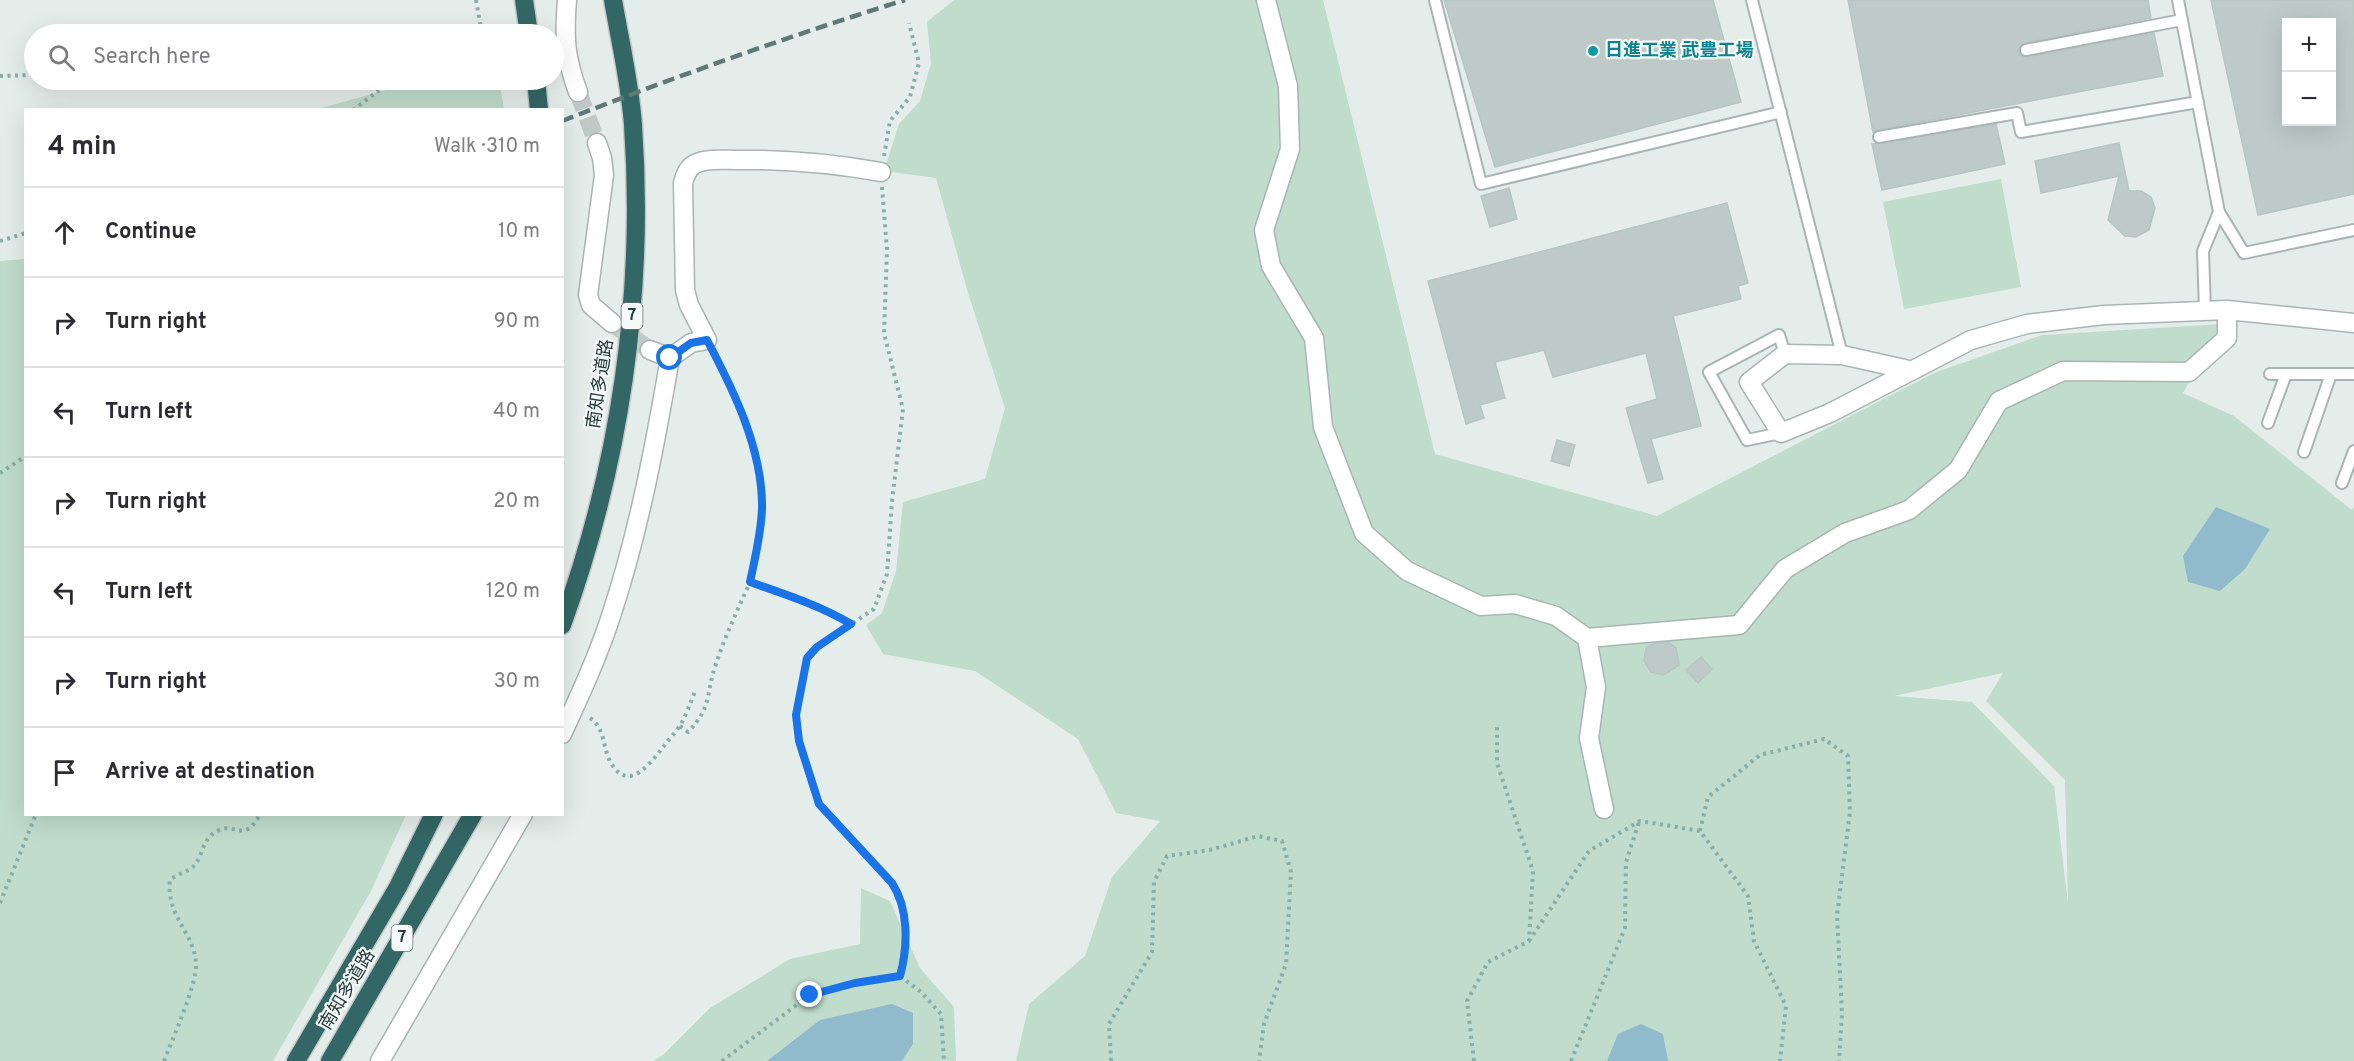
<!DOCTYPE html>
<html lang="en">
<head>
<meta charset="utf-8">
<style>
  body { margin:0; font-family:Overpass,"Noto Sans JP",sans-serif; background:#f2f2f3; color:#2b2b33 }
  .controls { position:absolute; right:18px; top:18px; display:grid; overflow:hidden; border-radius:0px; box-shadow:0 6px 24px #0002 }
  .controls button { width:54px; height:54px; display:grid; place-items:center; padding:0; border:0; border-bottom:2px solid #e1e1e2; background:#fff; color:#2b2b33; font:30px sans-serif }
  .stop { position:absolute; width:18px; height:18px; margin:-14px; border:4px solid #1a73e8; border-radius:50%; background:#fff }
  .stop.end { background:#1a73e8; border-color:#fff; box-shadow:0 2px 6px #0008 }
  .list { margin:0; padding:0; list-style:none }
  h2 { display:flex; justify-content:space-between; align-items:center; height:78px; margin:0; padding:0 24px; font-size:26px }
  h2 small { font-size:20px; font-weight:400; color:#7c7c81 }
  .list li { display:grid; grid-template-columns:39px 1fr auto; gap:18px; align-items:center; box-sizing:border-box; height:90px; padding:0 24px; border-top:2px solid #e1e1e2 }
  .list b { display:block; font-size:22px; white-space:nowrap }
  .list em { font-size:20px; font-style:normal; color:#7c7c81 }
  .icon { flex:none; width:33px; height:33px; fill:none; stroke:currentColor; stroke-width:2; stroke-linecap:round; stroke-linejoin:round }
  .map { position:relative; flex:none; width:2354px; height:1061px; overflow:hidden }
  .search { position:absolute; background:#fff; box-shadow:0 6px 24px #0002; left:24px; top:24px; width:540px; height:66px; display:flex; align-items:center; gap:15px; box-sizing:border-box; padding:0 21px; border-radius:33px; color:#7c7c81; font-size:22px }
  .panel { position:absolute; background:#fff; box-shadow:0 6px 24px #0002; left:24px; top:108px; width:540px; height:708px; border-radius:0px }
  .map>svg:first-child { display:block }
  .green { fill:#c0dccc; fill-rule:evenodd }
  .water { fill:#92bacd }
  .building { fill:#bdcac7; stroke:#b8c6c2; stroke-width:1.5; fill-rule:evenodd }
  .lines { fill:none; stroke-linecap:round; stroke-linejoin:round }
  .minor-tunnel { stroke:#bfcac8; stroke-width:18; stroke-dasharray:18 9; stroke-linecap:butt }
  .service-casing { stroke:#a8b5b3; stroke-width:14 }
  .minor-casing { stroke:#a8b5b3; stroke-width:21 }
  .motorway-casing { stroke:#c2c9c8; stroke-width:21 }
  .path { stroke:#88aea8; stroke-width:4; stroke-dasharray:3 4.5; stroke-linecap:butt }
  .service { stroke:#fff; stroke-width:10 }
  .minor { stroke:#fff; stroke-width:18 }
  .motorway { stroke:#336765; stroke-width:18 }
  .rail { stroke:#607976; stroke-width:4.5; stroke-dasharray:12 6; stroke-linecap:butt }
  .route { stroke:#1a73e8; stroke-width:8 }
  .culture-dot { fill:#0f9aa8; stroke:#f5f9f8; stroke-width:2 }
  .labels { text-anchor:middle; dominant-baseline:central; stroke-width:4.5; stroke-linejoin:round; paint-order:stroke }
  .shield { fill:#f5f9f8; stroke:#637574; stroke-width:1.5 }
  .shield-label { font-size:16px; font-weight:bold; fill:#253d3b }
  .culture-label { font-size:18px; font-weight:bold; fill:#0d838f; stroke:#f5f9f8; text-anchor:start }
  .street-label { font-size:18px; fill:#253d3b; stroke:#f5f9f8 }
</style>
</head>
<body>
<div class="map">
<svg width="2354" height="1061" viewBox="0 0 2354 1061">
  <rect width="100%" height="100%" fill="#e5edeb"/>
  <!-- green -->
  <path class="green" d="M954 0H1323L1435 454 1657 516 1934 373 2042 335 2222 324 2183 393 2234 416 2352 510 2354 507V1061H1016L1029 1004 1085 956 1112 877 1160 821 1116 813 1078 739 975 671 883 654 866 625 882 613 896 571 903 502 985 479 1005 408 968 293 936 178 884 171 899 124 920 101 931 63 927 22ZM2003 673 1986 701 2065 780 2068 904 2054 786 1972 702 1894 696Z
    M422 80H499L504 109H318Z
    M2001 179 2021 287 1904 309 1883 202Z
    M25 259 26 814 406 815 371 891 273 1061H0V261Z
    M861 888 890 901 920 968 954 1007 956 1061H653L664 1054 710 1008 790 959 860 944Z"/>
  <!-- water -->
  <path class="water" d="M2216 507 2270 529 2245 569 2220 591 2188 582 2183 556Z
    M892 1004 913 1013V1044L902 1061H767L820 1020Z
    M1641 1024 1663 1034 1668 1061H1607L1618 1034Z"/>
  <!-- building -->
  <path class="building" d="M1444 0H1713L1741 102 1495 167Z
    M1848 0H2148L2151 18 2025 43 2021 45 2019 51 2021 55 2027 57 2154 33 2163 76 1878 130 1873 132Z
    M2211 0H2354V194L2258 215ZM2286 22H2331V122H2286Z
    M1996 124 2005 164 1882 190 1872 144Z
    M2119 143 2129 191H2141L2151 197 2155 208 2149 230 2136 237 2125 236 2108 220 2119 176 2041 193 2035 161Z
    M1509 188 1517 219 1490 227 1481 196Z
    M1727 203 1748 283 1738 286 1741 299 1673 316 1701 426 1651 439 1663 479 1648 483 1626 408 1657 399 1646 353 1553 377 1544 350 1495 362 1505 398 1480 405 1484 418 1466 424 1428 281Z
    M1557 440 1575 445 1569 466 1551 461Z
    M1668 642 1676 648 1679 665 1664 675 1651 672 1644 661 1646 648 1653 644Z
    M1701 657 1712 669 1698 683 1686 670Z"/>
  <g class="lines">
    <!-- minor-tunnel -->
    <path class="minor-tunnel" d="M578 92 597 143
      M612 323 650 350"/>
    <defs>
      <path id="service" d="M1435 0 1481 184 1781 112
        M1752 0 1842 355
        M2178 0 2219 212 2244 253 2354 230
        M2026 50 2182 20
        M1879 137 2017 113 2021 132 2198 102
        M2205 311 2203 251 2219 212
        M2270 374H2354
        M2268 423 2286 374
        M1781 433 1747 440 1709 372 1779 335 1785 354
        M2304 452 2331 374
        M2342 483 2354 451"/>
      <path id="minor" d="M567 0C564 37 565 57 578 92
        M1266 0 1288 86 1290 149 1264 230 1271 266 1314 338 1323 427 1364 533 1407 571 1481 606 1515 604 1556 616 1587 638 1739 625 1785 569 1845 533 1909 510 1958 470 1999 401 2063 371 2189 372 2227 338V310
        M597 143 602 158 604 175 588 295 591 305 612 323
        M650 350 670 358
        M1909 370 1842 355 1785 354 1749 382 1781 433 1830 413 1971 340 2027 324 2104 315 2227 310 2354 323
        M1587 638 1596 687 1589 738 1604 809
        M562 734C580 695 598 656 611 616 639 531 655 445 670 358L691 343 707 340 689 305 685 290 683 183C685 176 687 168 695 164 706 158 724 160 736 160 788 159 830 163 881 172
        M380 1061 523 814"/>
      <path id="motorway" d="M524 0 529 34
        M536 80 539 110
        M562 625C620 465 645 295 633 125 630 83 620 41 613 0
        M296 1061 398 887 434 814
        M330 1061 473 814"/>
    </defs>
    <!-- service casing -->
    <use href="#service" class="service-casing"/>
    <!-- minor casing -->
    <use href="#minor" class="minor-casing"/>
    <!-- motorway casing -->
    <use href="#motorway" class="motorway-casing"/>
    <!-- path -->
    <path class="path" d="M476 0 482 34
      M0 76 34 75
      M353 110 386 85 400 80
      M884 156 890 121 910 97 919 63 909 23
      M882 187 887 250 884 333 903 409 892 501 887 574 874 609 817 647 807 658 796 715 799 741 819 804 892 883C909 909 908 946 900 976
      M0 241 26 233
      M715 355C739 401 763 456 762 509 761 534 755 558 750 582
      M0 473 26 456
      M590 718C606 729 602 748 611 763 629 794 651 762 664 746 669 739 676 732 681 724 687 713 691 701 696 689
      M680 726 688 732C713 706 705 695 716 664 725 636 738 609 750 582 784 594 819 605 851 624
      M1700 831 1708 797 1760 755 1824 739 1848 756 1850 812 1837 915 1842 1013 1839 1061
      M0 903 36 814
      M1529 941 1589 851 1640 821 1700 831 1748 896 1754 941 1786 1006 1780 1061
      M164 1061C172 1040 198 982 196 963 194 932 166 917 170 880 178 873 191 872 197 862 203 851 204 838 217 831 235 821 244 845 260 814
      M722 1061 810 995 855 983 900 976 921 992 941 1014 944 1061
      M1111 1061 1109 1024 1152 952 1154 882 1167 856 1210 850 1258 836 1282 841 1291 872 1286 964 1264 1024 1259 1061
      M1474 1061 1467 1001 1488 962 1529 941 1533 871 1497 763V727
      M1571 1061 1625 928 1626 862 1639 822"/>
    <!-- service -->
    <use href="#service" class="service"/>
    <!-- minor -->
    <use href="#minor" class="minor"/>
    <!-- motorway -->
    <use href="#motorway" class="motorway"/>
    <!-- rail -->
    <path class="rail" d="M562 121C675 77 789 36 905 0"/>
  </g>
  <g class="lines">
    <!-- route -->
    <path class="route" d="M670 358 691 343 707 340C734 391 763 450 762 509 761 534 755 558 750 582 784 594 819 605 851 624L817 647 807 658 796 715 799 741 819 804 892 883C909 909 908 946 900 976L855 983 810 995"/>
  </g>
  <!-- markers -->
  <circle class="culture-dot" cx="1593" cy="51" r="6"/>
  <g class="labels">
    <!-- shield labels -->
    <g class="shield">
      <rect x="621.5" y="303" width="21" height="26" rx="4.5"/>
      <rect x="391.5" y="925" width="21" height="26" rx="4.5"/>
    </g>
    <g class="shield-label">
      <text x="632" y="316">7</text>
      <text x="402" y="938">7</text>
    </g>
    <!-- culture labels -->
    <g class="culture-label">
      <text x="1605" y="51">日進工業 武豊工場</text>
    </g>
    <!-- street labels -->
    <g class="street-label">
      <text transform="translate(601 384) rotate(-81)">南知多道路</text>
      <text transform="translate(348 990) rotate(-59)">南知多道路</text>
    </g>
  </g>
</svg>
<div class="controls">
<button>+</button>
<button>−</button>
</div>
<div class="stop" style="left:670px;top:358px"></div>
<div class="stop end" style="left:810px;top:995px"></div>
<div class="search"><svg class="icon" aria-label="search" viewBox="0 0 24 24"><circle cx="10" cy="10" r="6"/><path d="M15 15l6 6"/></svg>Search here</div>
<section class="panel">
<h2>4 min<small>Walk · 310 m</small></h2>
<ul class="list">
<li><svg class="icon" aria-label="ahead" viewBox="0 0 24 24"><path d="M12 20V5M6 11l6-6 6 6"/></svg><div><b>Continue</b></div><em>10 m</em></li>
<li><svg class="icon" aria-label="right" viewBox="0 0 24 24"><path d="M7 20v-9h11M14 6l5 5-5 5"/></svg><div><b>Turn right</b></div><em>90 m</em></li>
<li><svg class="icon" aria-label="left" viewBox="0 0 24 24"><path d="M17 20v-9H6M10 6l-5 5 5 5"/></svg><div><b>Turn left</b></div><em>40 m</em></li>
<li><svg class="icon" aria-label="right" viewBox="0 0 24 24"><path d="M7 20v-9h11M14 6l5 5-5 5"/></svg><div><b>Turn right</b></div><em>20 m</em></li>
<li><svg class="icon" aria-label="left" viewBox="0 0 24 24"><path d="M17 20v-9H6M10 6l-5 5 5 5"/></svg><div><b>Turn left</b></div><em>120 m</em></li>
<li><svg class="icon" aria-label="right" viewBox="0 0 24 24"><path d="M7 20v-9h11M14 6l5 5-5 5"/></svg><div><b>Turn right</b></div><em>30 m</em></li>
<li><svg class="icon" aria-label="arrive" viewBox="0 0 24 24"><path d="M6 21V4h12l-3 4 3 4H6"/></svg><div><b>Arrive at destination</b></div></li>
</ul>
</section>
</div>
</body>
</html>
